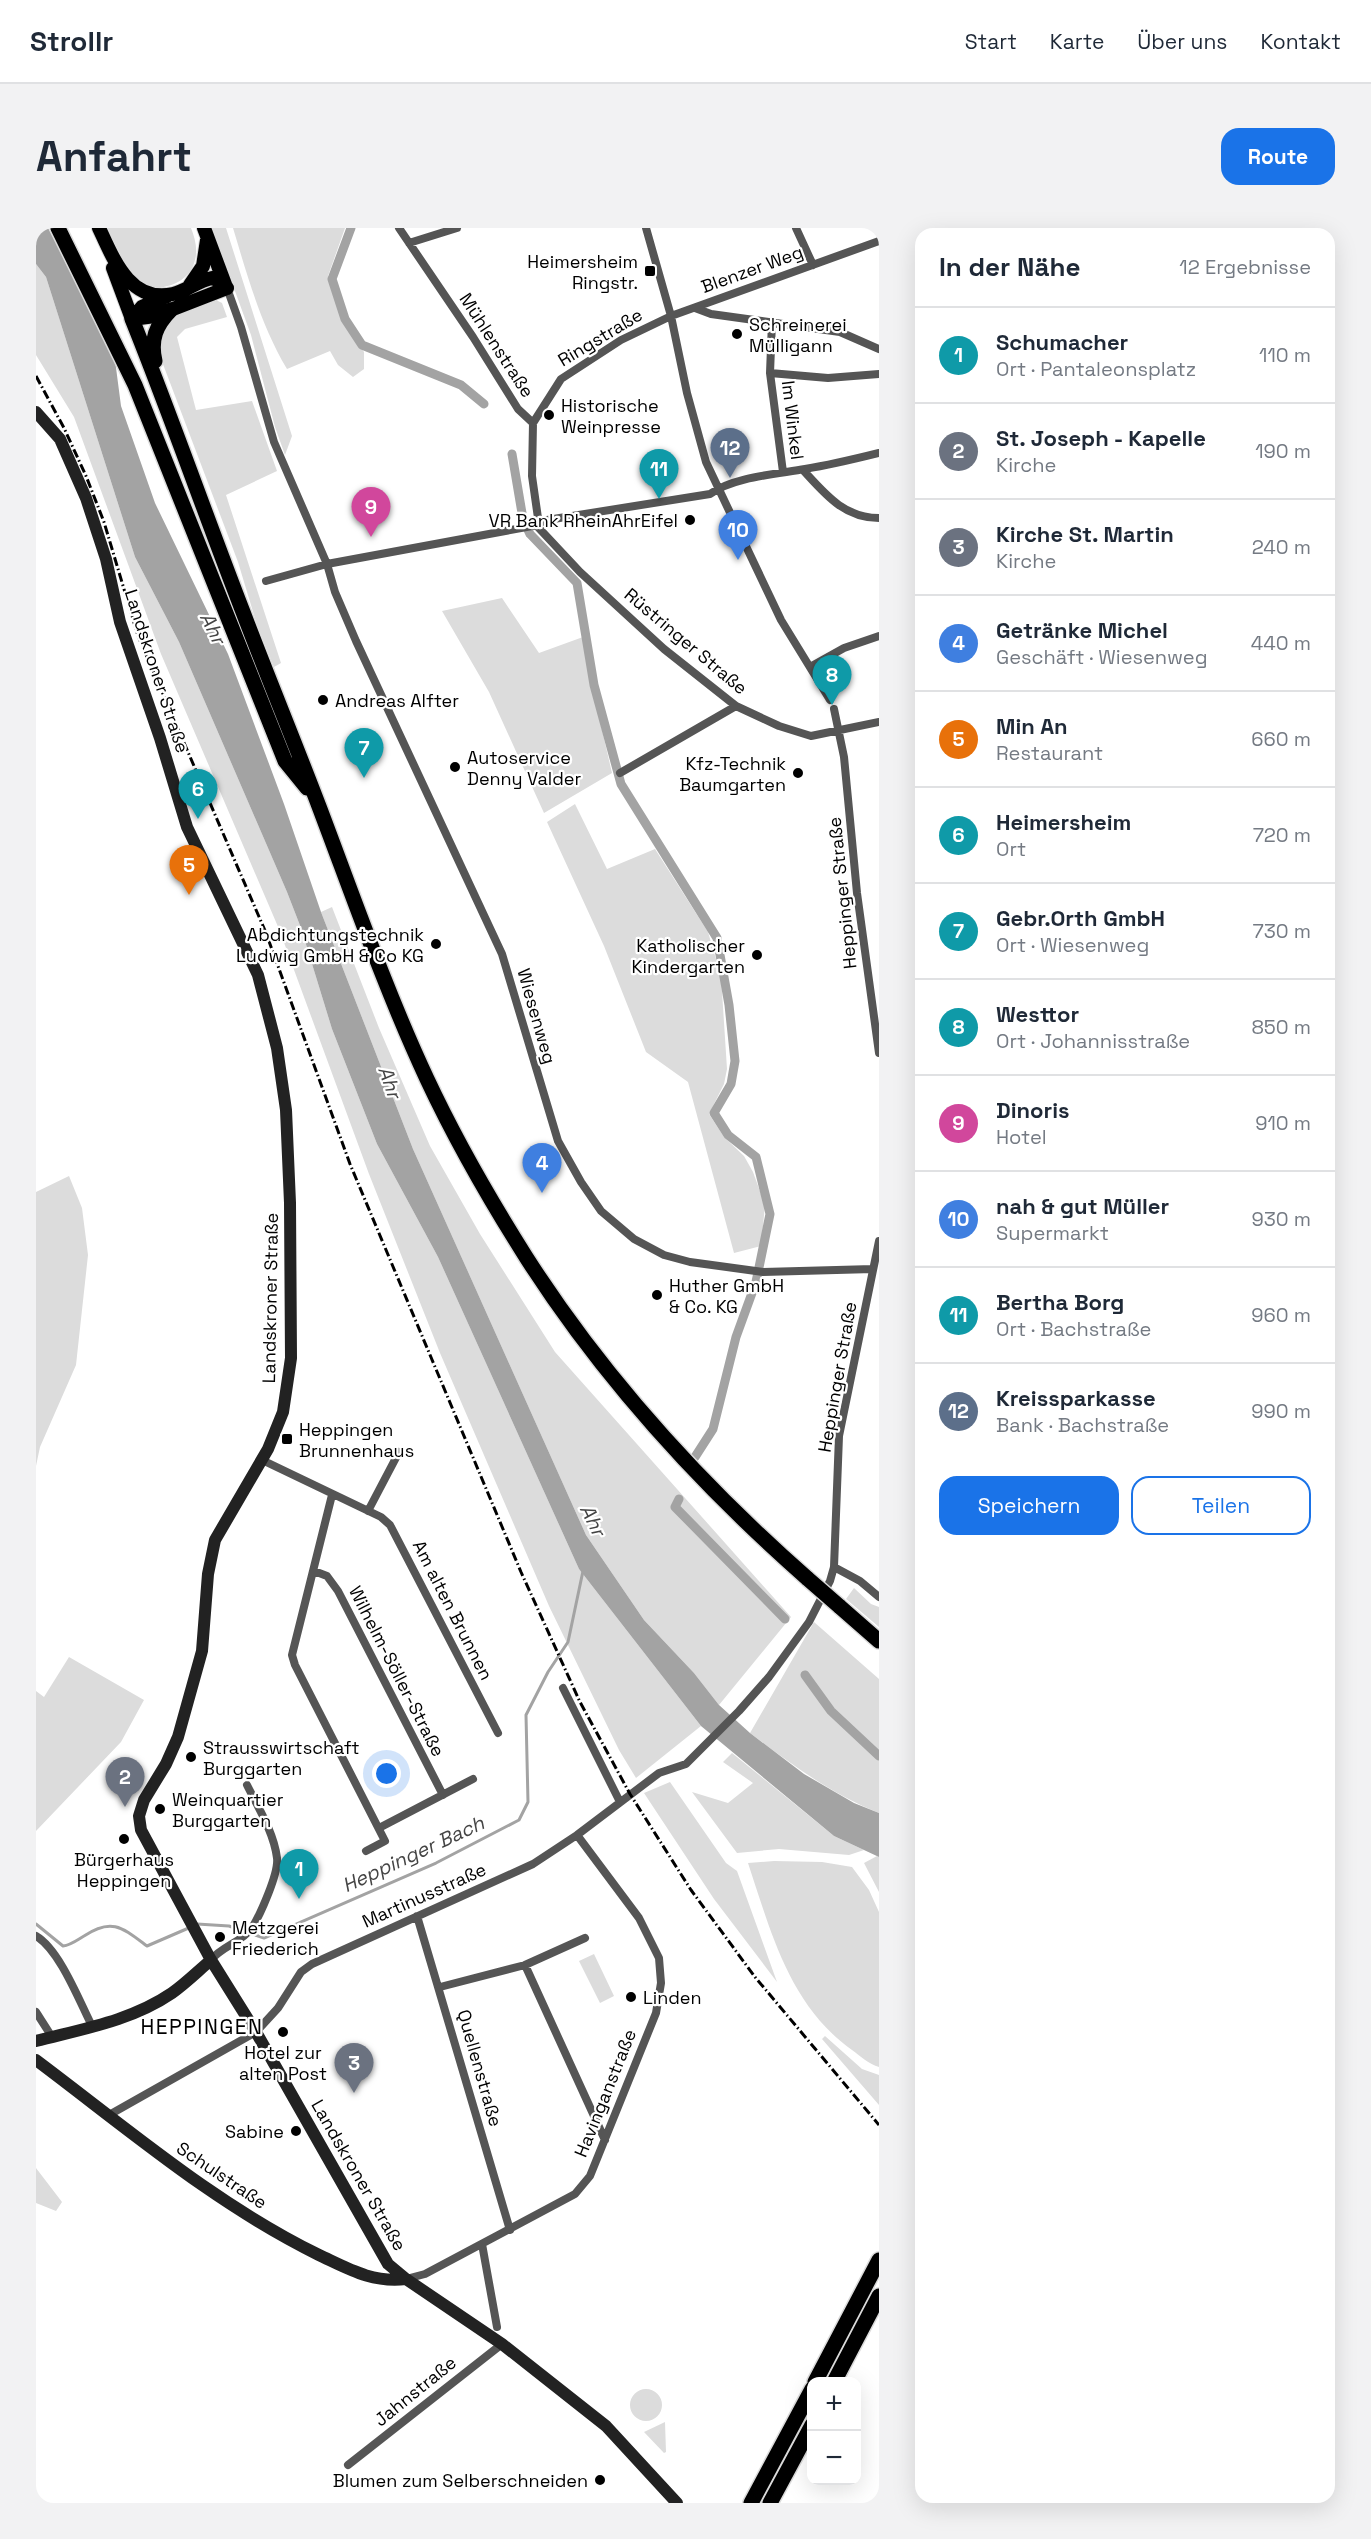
<!DOCTYPE html>
<html lang="de">
<head>
<meta charset="utf-8">
<style>
  body { margin:0; font-family:"Space Grotesk",sans-serif; background:#f2f2f3; color:#1f2937 }
  .controls { position:absolute; right:18px; bottom:18px; display:grid; overflow:hidden; border-radius:12px; box-shadow:0 6px 24px #0002 }
  .controls button { width:54px; height:54px; display:grid; place-items:center; padding:0; border:0; border-bottom:2px solid #e0e1e3; background:#fff; color:#1f2937; font:30px sans-serif }
  .you { position:absolute; left:351px; top:1546px; width:21px; height:21px; margin:-15px; border:4px solid #fff; border-radius:50%; background:#1a73e8; box-shadow:0 0 0 9px #1a73e833 }
  .badge { display:grid; place-items:center; width:39px; height:39px; border-radius:50%; background:#1a73e8; color:#fff; font-size:20px; font-weight:700 }
  .pin { position:absolute; translate:-50% -50px; filter:drop-shadow(0 2px 3px #0008) }
  .pin::after { content:''; position:absolute; top:32px; width:21px; height:18px; background:inherit; clip-path:polygon(0 0,100% 0,50% 100%) }
  .list { margin:0; padding:0; list-style:none }
  h2 { display:flex; justify-content:space-between; align-items:center; height:78px; margin:0; padding:0 24px; font-size:26px }
  h2 small { font-size:20px; font-weight:400; color:#747a83 }
  .list li { display:grid; grid-template-columns:39px 1fr auto; gap:18px; align-items:center; box-sizing:border-box; height:96px; padding:0 24px; border-top:2px solid #e0e1e3 }
  .list b { display:block; font-size:22px; white-space:nowrap }
  .list p { margin:0; font-size:20px; white-space:nowrap; color:#747a83 }
  .list em { font-size:20px; font-style:normal; color:#747a83 }
  .actions { display:flex; gap:12px; padding:18px 24px }
  .actions a { flex:1; padding:14px 0; border:2px solid #1a73e8; border-radius:18px; text-align:center; font-size:21px; color:#1a73e8 }
  .actions .main { background:#1a73e8; color:#fff }
  .map { position:relative; flex:none; width:843px; height:2275px; overflow:hidden; border-radius:18px }
  header { display:flex; align-items:center; gap:36px; box-sizing:border-box; height:84px; padding:0 30px; background:#fff; border-bottom:2px solid #e0e1e3 }
  header strong { font-size:28px }
  nav { display:flex; gap:33px; margin-inline-start:auto; font-size:21px }
  .intro { display:flex; align-items:center; justify-content:space-between; box-sizing:border-box; height:144px; padding:0 36px }
  h1 { margin:0; font-size:42px }
  .button { padding:15px 27px; border-radius:18px; background:#1a73e8; color:#fff; font-size:21px; font-weight:700 }
  main { display:flex; gap:36px; padding:0 36px }
  aside { flex:1; background:#fff; border-radius:18px; box-shadow:0 6px 24px #0002 }
  .map>svg:first-child { display:block }
  .green { fill:#dcdcdc }
  .water { fill:#a3a3a3 }
  .lines { fill:none; stroke-linecap:round; stroke-linejoin:round }
  .stream { stroke:#a3a3a3; stroke-width:3 }
  .canal { stroke:#a3a3a3; stroke-width:9 }
  .primary-casing { stroke:#dbdbdb; stroke-width:16 }
  .highway-casing { stroke:#dbdbdb; stroke-width:18 }
  .street { stroke:#555; stroke-width:8 }
  .secondary { stroke:#222; stroke-width:12 }
  .primary { stroke:#000; stroke-width:14 }
  .highway { stroke:#000; stroke-width:15 }
  .rail { stroke:#000; stroke-width:3; stroke-dasharray:9 3 1.5 3; stroke-linecap:butt }
  .highway-bridge-casing { stroke:#dbdbdb; stroke-width:18; stroke-linecap:butt }
  .highway-bridge { stroke:#000; stroke-width:15 }
  .poi-dot { fill:#000; stroke:#fff; stroke-width:2 }
  .labels { text-anchor:middle; dominant-baseline:central; stroke-width:4.5; stroke-linejoin:round; paint-order:stroke }
  .poi-label { font-size:18px; fill:#000; stroke:#fff; text-anchor:start }
  .street-label { font-size:18px; fill:#000; stroke:#fff }
  .water-label { font-size:20px; font-style:italic; fill:#444; stroke:#fff }
  .quarter-label { font-size:21px; letter-spacing:1.5px; fill:#000; stroke:#fff }
</style>
</head>
<body>
<header>
<strong>Strollr</strong>
<nav><a>Start</a><a>Karte</a><a>Über uns</a><a>Kontakt</a></nav>
</header>
<div class="intro"><h1>Anfahrt</h1><a class="button">Route</a></div>
<main>
<div class="map">
<svg width="843" height="2275" viewBox="0 0 843 2275">
  <rect width="100%" height="100%" fill="#fff"/>
  <!-- green -->
  <path class="green" d="M71 0H155C159 10 162 22 159 32 153 59 116 68 95 50 83 39 77 15 71 0Z
    M176 0H190L256 208 249 227 239 199 215 107Z
    M197 0H309L292 48 308 94 328 124V141L317 149 302 137 294 123 251 141C225 97 212 50 197 0Z
    M0 36 10 49 99 329 143 414 251 664 265 700 296 801 341 916 402 1029 543 1341 665 1498 600 1550 583 1522 513 1378 404 1125 333 946 243 701 125 426 38 189 0 127Z
    M178 71 186 75 191 89 149 101 141 109 160 182 216 173 241 243 190 267 245 435 238 439 221 397 202 334 122 123 127 99 144 83Z
    M466 370 503 425 547 409 550 433 576 545 508 585 453 464 406 383Z
    M539 576 571 641 619 621 672 704 685 748 691 841 688 856 673 886 688 909 708 928 717 944 729 977 725 1018 698 1025 652 854 610 824 568 718 511 594Z
    M296 679 343 800 394 918 444 1006 519 1124 755 1389 683 1477 658 1445 608 1392 550 1307 377 921 285 684Z
    M33 948 46 980 52 1027 40 1137 4 1219 0 1238V964Z
    M818 1360 835 1376 843 1379V1399L810 1371Z
    M778 1394 843 1451V1585C795 1566 755 1536 714 1505Z
    M33 1429 108 1472 85 1514 0 1603V1463L8 1469Z
    M696 1525 798 1608 828 1622 813 1627 743 1621 701 1625 656 1564 692 1575 717 1555 687 1534Z
    M634 1554 690 1635 701 1643 741 1754 678 1671 608 1565Z
    M841 1628 843 1629V1664L828 1635Z
    M738 1633 786 1634 816 1639 833 1662 843 1684V1839C833 1836 824 1828 816 1822 753 1777 735 1704 712 1635Z
    M558 1726 578 1768 564 1775 543 1733Z
    M789 1808 826 1841 843 1847V1877L786 1811Z
    M0 1940 26 1974 20 1983 0 1975Z
    M594 2177a16 16 0 1 1 32 0a16 16 0 1 1-32 0Z
    M629 2194 630 2224 628 2225 608 2204Z"/>
  <!-- water -->
  <path class="water" d="M0 0H12L68 100 79 132 85 178 119 275 192 426 248 576 285 684 377 921 550 1307 608 1392 658 1445 683 1477 714 1505 768 1546 818 1575 843 1585V1629L798 1608 665 1498 543 1341 402 1029 341 916 296 801 265 700 251 664 143 414 99 329 10 49 0 36Z"/>
  <g class="lines">
    <!-- stream -->
    <path class="stream" d="M0 1696 27 1718C35 1717 41 1712 48 1708 76 1689 87 1700 111 1718L155 1699
      M161 1696 193 1698 228 1710 400 1635 483 1592 492 1574 490 1487 512 1444 532 1414 547 1343"/>
    <!-- canal -->
    <path class="canal" d="M315 0 296 51 309 91 326 117 425 157 448 176
      M476 226 487 291 494 306 541 355 558 457 585 556 681 710 693 777 699 833 695 856 678 885 692 907 720 929 734 986 720 1054 700 1109 677 1201 659 1229
      M643 1271 639 1279 749 1391
      M769 1447 795 1483 843 1528"/>
    <defs>
      <path id="primary" d="M63 0C77 30 94 76 137 66 150 63 162 53 176 50L186 54 191 60
        M168 0 190 59
        M77 40 96 91
        M154 57 167 38 171 12
        M96 91 119 88 191 60
        M96 91 106 79 131 68"/>
      <path id="highway" d="M22 0 99 157 249 533 271 560
        M96 91C135 188 169 286 207 384 232 450 259 515 284 581 318 671 350 763 391 851 420 913 454 972 490 1029 568 1151 664 1256 772 1351
        M119 133C114 112 120 97 135 82
        M803 1378 843 1413
        M779 2154 843 2032
        M798 2154 843 2068
        M715 2275 776 2161
        M734 2275 776 2197"/>
    </defs>
    <!-- primary casing -->
    <use href="#primary" class="primary-casing"/>
    <!-- highway casing -->
    <use href="#highway" class="highway-casing"/>
    <!-- street -->
    <path class="street" d="M363 0 437 109 482 181 497 195 496 248 502 290 500 297
      M610 0 635 88 651 165 670 234 745 392 794 472
      M760 0 777 37
      M373 15 421 0
      M191 60 205 99 238 214 291 336 299 364 320 413 466 726 522 913 545 954 565 983 598 1011 628 1027 654 1034 727 1044 837 1041
      M659 80 675 86 804 104 843 121
      M736 94 734 145 747 244
      M734 145 792 150 843 146
      M497 195 525 151 585 112 635 88 843 13
      M767 242C789 266 808 290 843 290
      M500 297 544 344 628 421 700 478 743 498 775 508 843 494
      M230 353 291 336 496 298 511 292 674 266C697 249 741 246 769 241 794 237 819 231 843 225
      M774 439 808 420 843 408
      M798 481 808 529 821 665 843 825
      M584 545 700 478
      M226 1232 345 1289 354 1297 462 1505
      M296 1267 256 1427 259 1437 349 1613 330 1623
      M332 1283 363 1224
      M798 1339 824 1353 843 1369
      M278 1343 291 1348 302 1363 407 1567
      M527 1460 584 1574
      M343 1600 437 1551
      M381 1688 474 2002
      M0 1708C24 1722 44 1775 57 1800
      M175 1732C186 1718 206 1714 216 1700 224 1687 243 1645 241 1630 238 1605 222 1579 211 1557
      M489 1737 569 1912
      M404 1759 489 1737 549 1710
      M0 1784 16 1809
      M73 1887 220 1804 242 1780 265 1744 276 1736 497 1636 541 1607 623 1545 650 1536 703 1483 733 1449 773 1394 794 1353 798 1339 803 1208 843 1013
      M446 2016 461 2099
      M370 2051 389 2046 539 1966 554 1948 620 1785 625 1755 623 1730 603 1690 541 1607
      M312 2237 466 2116"/>
    <!-- secondary -->
    <path class="secondary" d="M0 184 24 211 50 270 70 331 84 394 124 510 151 599 222 747 241 820 250 882 254 975 255 1130 247 1184 232 1221 179 1312 172 1346 166 1423 142 1509 130 1536 108 1572 103 1588 105 1602 175 1732 220 1804 352 2036 370 2051 466 2116 570 2198 641 2275
      M0 1813C46 1801 95 1793 136 1765 150 1755 162 1743 175 1732
      M0 1832C92 1901 179 1976 283 2027 313 2041 336 2055 370 2051"/>
    <!-- primary -->
    <use href="#primary" class="primary"/>
    <!-- highway -->
    <use href="#highway" class="highway"/>
    <!-- rail -->
    <path class="rail" d="M0 148 28 200 50 248 68 294 102 408 230 705 314 936 485 1344 544 1474 594 1566 655 1662 719 1749 843 1897"/>
    <defs>
      <path id="highway-bridge" d="M772 1351 803 1378"/>
    </defs>
    <!-- highway-bridge casing -->
    <use href="#highway-bridge" class="highway-bridge-casing"/>
    <!-- highway-bridge -->
    <use href="#highway-bridge" class="highway-bridge"/>
  </g>
  <!-- markers -->
  <g class="poi-dot">
    <rect x="608" y="37" width="12" height="12" rx="3"/>
    <circle cx="701" cy="106" r="6"/>
    <circle cx="513" cy="187" r="6"/>
    <circle cx="654" cy="292" r="6"/>
    <circle cx="287" cy="472" r="6"/>
    <circle cx="419" cy="539" r="6"/>
    <circle cx="762" cy="545" r="6"/>
    <circle cx="400" cy="716" r="6"/>
    <circle cx="721" cy="727" r="6"/>
    <circle cx="621" cy="1067" r="6"/>
    <rect x="245" y="1205" width="12" height="12" rx="3"/>
    <circle cx="155" cy="1529" r="6"/>
    <circle cx="124" cy="1581" r="6"/>
    <circle cx="88" cy="1611" r="6"/>
    <circle cx="184" cy="1709" r="6"/>
    <circle cx="595" cy="1769" r="6"/>
    <circle cx="247" cy="1804" r="6"/>
    <circle cx="260" cy="1903" r="6"/>
    <circle cx="564" cy="2252" r="6"/>
  </g>
  <g class="labels">
    <!-- poi labels -->
    <g class="poi-label">
      <text x="602" y="33" text-anchor="end">Heimersheim<tspan x="602" dy="21">Ringstr.</tspan></text>
      <text x="713" y="96">Schreinerei<tspan x="713" dy="21">Mülligann</tspan></text>
      <text x="525" y="177">Historische<tspan x="525" dy="21">Weinpresse</tspan></text>
      <text x="642" y="292" text-anchor="end">VR Bank RheinAhrEifel</text>
      <text x="299" y="472">Andreas Alfter</text>
      <text x="431" y="529">Autoservice<tspan x="431" dy="21">Denny Valder</tspan></text>
      <text x="750" y="535" text-anchor="end">Kfz-Technik<tspan x="750" dy="21">Baumgarten</tspan></text>
      <text x="388" y="706" text-anchor="end">Abdichtungstechnik<tspan x="388" dy="21">Ludwig GmbH &amp; Co KG</tspan></text>
      <text x="709" y="717" text-anchor="end">Katholischer<tspan x="709" dy="21">Kindergarten</tspan></text>
      <text x="633" y="1057">Huther GmbH<tspan x="633" dy="21">&amp; Co. KG</tspan></text>
      <text x="263" y="1201">Heppingen<tspan x="263" dy="21">Brunnenhaus</tspan></text>
      <text x="167" y="1519">Strausswirtschaft<tspan x="167" dy="21">Burggarten</tspan></text>
      <text x="136" y="1571">Weinquartier<tspan x="136" dy="21">Burggarten</tspan></text>
      <text x="88" y="1631" text-anchor="middle">Bürgerhaus<tspan x="88" dy="21">Heppingen</tspan></text>
      <text x="196" y="1699">Metzgerei<tspan x="196" dy="21">Friederich</tspan></text>
      <text x="607" y="1769">Linden</text>
      <text x="247" y="1824" text-anchor="middle">Hotel zur<tspan x="247" dy="21">alten Post</tspan></text>
      <text x="248" y="1903" text-anchor="end">Sabine</text>
      <text x="552" y="2252" text-anchor="end">Blumen zum Selberschneiden</text>
    </g>
    <!-- street labels -->
    <g class="street-label">
      <text transform="translate(716 41) rotate(-20)">Blenzer Weg</text>
      <text transform="translate(564 109) rotate(-31)">Ringstraße</text>
      <text transform="translate(461 117) rotate(57)">Mühlenstraße</text>
      <text transform="translate(757 192) rotate(83)">Im Winkel</text>
      <text transform="translate(650 413) rotate(40)">Rüstringer Straße</text>
      <text transform="translate(121 443) rotate(72)">Landskroner Straße</text>
      <text transform="translate(806 665) rotate(-96)">Heppinger Straße</text>
      <text transform="translate(501 788) rotate(74)">Wiesenweg</text>
      <text transform="translate(234 1070) rotate(-89)">Landskroner Straße</text>
      <text transform="translate(801 1149) rotate(-80)">Heppinger Straße</text>
      <text transform="translate(417 1382) rotate(63)">Am alten Brunnen</text>
      <text transform="translate(361 1443) rotate(63)">Wilhelm-Söller-Straße</text>
      <text transform="translate(388 1667) rotate(-24)">Martinusstraße</text>
      <text transform="translate(444 1840) rotate(74)">Quellenstraße</text>
      <text transform="translate(569 1865) rotate(-68)">Havinganstraße</text>
      <text transform="translate(186 1947) rotate(34)">Schulstraße</text>
      <text transform="translate(323 1947) rotate(60)">Landskroner Straße</text>
      <text transform="translate(379 2163) rotate(-39)">Jahnstraße</text>
    </g>
    <!-- water labels -->
    <g class="water-label">
      <text transform="translate(177 400) rotate(64)">Ahr</text>
      <text transform="translate(354 854) rotate(71)">Ahr</text>
      <text transform="translate(557 1292) rotate(64)">Ahr</text>
      <text transform="translate(377 1626) rotate(-25)">Heppinger Bach</text>
    </g>
    <!-- quarter labels -->
    <g class="quarter-label">
      <text x="166" y="1798">HEPPINGEN</text>
    </g>
  </g>
</svg>
<div class="controls">
<button>+</button>
<button>−</button>
</div>
<div class="you"></div>
<div class="pin badge" style="left:263px;top:1671px;background:#0f9aa8">1</div>
<div class="pin badge" style="left:89px;top:1579px;background:#6b7280">2</div>
<div class="pin badge" style="left:318px;top:1865px;background:#6b7280">3</div>
<div class="pin badge" style="left:506px;top:965px;background:#3f7fe0">4</div>
<div class="pin badge" style="left:153px;top:667px;background:#e8710a">5</div>
<div class="pin badge" style="left:162px;top:591px;background:#0f9aa8">6</div>
<div class="pin badge" style="left:328px;top:550px;background:#0f9aa8">7</div>
<div class="pin badge" style="left:796px;top:477px;background:#0f9aa8">8</div>
<div class="pin badge" style="left:335px;top:309px;background:#d1479c">9</div>
<div class="pin badge" style="left:702px;top:332px;background:#3f7fe0">10</div>
<div class="pin badge" style="left:623px;top:271px;background:#0f9aa8">11</div>
<div class="pin badge" style="left:694px;top:250px;background:#5c6f8a">12</div>
</div>
<aside>
<h2>In der Nähe<small>12 Ergebnisse</small></h2>
<ul class="list">
<li><span class="badge" style="background:#0f9aa8">1</span><div><b>Schumacher</b><p>Ort · Pantaleonsplatz</p></div><em>110 m</em></li>
<li><span class="badge" style="background:#6b7280">2</span><div><b>St. Joseph - Kapelle</b><p>Kirche</p></div><em>190 m</em></li>
<li><span class="badge" style="background:#6b7280">3</span><div><b>Kirche St. Martin</b><p>Kirche</p></div><em>240 m</em></li>
<li><span class="badge" style="background:#3f7fe0">4</span><div><b>Getränke Michel</b><p>Geschäft · Wiesenweg</p></div><em>440 m</em></li>
<li><span class="badge" style="background:#e8710a">5</span><div><b>Min An</b><p>Restaurant</p></div><em>660 m</em></li>
<li><span class="badge" style="background:#0f9aa8">6</span><div><b>Heimersheim</b><p>Ort</p></div><em>720 m</em></li>
<li><span class="badge" style="background:#0f9aa8">7</span><div><b>Gebr.Orth GmbH</b><p>Ort · Wiesenweg</p></div><em>730 m</em></li>
<li><span class="badge" style="background:#0f9aa8">8</span><div><b>Westtor</b><p>Ort · Johannisstraße</p></div><em>850 m</em></li>
<li><span class="badge" style="background:#d1479c">9</span><div><b>Dinoris</b><p>Hotel</p></div><em>910 m</em></li>
<li><span class="badge" style="background:#3f7fe0">10</span><div><b>nah &amp; gut Müller</b><p>Supermarkt</p></div><em>930 m</em></li>
<li><span class="badge" style="background:#0f9aa8">11</span><div><b>Bertha Borg</b><p>Ort · Bachstraße</p></div><em>960 m</em></li>
<li><span class="badge" style="background:#5c6f8a">12</span><div><b>Kreissparkasse</b><p>Bank · Bachstraße</p></div><em>990 m</em></li>
</ul>
<div class="actions"><a class="main">Speichern</a><a>Teilen</a></div>
</aside>
</main>
</body>
</html>
